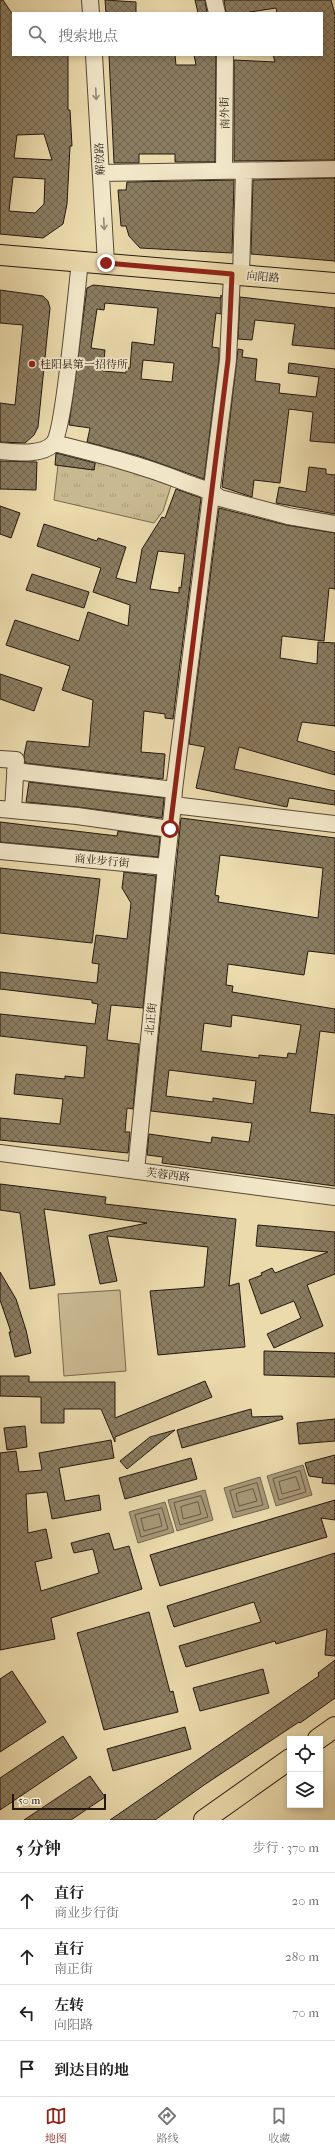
<!DOCTYPE html>
<html lang="zh">
<head>
<meta charset="utf-8">
<style>
  body { margin:0; font-family:"IM FELL French Canon","Noto Serif SC",serif; background:#f6f6f6; color:#222 }
  .controls { position:absolute; right:12px; bottom:12px; display:grid; overflow:hidden; border-radius:0px; box-shadow:0 2px 6px #0003 }
  .controls button { width:36px; height:36px; display:grid; place-items:center; padding:0; border:0; border-bottom:1px solid #e0e0e0; background:#fff; color:#222; font:20px sans-serif }
  .scale { position:absolute; left:12px; bottom:10px; width:94px; box-sizing:border-box; padding-left:4px; border:2px solid #241810; border-top:0; font-size:11px; line-height:14px; white-space:nowrap; color:#241810; -webkit-text-stroke:3px #f2e7c9; paint-order:stroke }
  .stop { position:absolute; width:12px; height:12px; margin:-9px; border:3px solid #8f2418; border-radius:50%; background:#fff }
  .stop.end { background:#8f2418; border-color:#fff; box-shadow:0 1px 4px #0008 }
  .list { margin:0; padding:0; list-style:none }
  h2 { display:flex; justify-content:space-between; align-items:center; height:52px; margin:0; padding:0 16px; font-size:17px }
  h2 small { font-size:13px; font-weight:400; color:#767676 }
  .list li { display:grid; grid-template-columns:26px 1fr auto; gap:12px; align-items:center; box-sizing:border-box; height:56px; padding:0 16px; border-top:1px solid #e0e0e0 }
  .list b { display:block; font-size:15px; white-space:nowrap }
  .list p { margin:0; font-size:13px; white-space:nowrap; color:#767676 }
  .list em { font-size:13px; font-style:normal; color:#767676 }
  .icon { flex:none; width:22px; height:22px; fill:none; stroke:currentColor; stroke-width:2; stroke-linecap:round; stroke-linejoin:round }
  .map { position:relative; flex:none; width:335px; height:1820px; overflow:hidden }
  .search { position:absolute; background:#fff; box-shadow:0 2px 6px #0003; left:12px; right:12px; top:12px; height:44px; display:flex; align-items:center; gap:10px; box-sizing:border-box; padding:0 14px; border-radius:0px; color:#767676; font-size:15px }
  .sheet { height:276px; background:#fff }
  nav { display:flex; justify-content:space-around; align-items:center; box-sizing:border-box; height:56px; border-top:1px solid #e0e0e0; background:#fff; font-size:11px; color:#767676 }
  nav a { display:grid; justify-items:center; gap:2px }
  nav .on { color:#8f2418 }
  .map>svg:first-child { display:block }
  .grass { fill:url(#grass-tufts); stroke:#766850 }
  .pitch { fill:#c9b991; stroke:#766850 }
  .water { fill:#a79877; stroke:#73654e }
  .lines { fill:none; stroke-linecap:round; stroke-linejoin:round }
  .shore { stroke:#665844; stroke-width:1 }
  .building { fill:url(#building-cross-hatch); stroke:#241810; fill-rule:evenodd }
  .minor-casing { stroke:#564837; stroke-width:18 }
  .major-casing { stroke:#241810; stroke-width:22 }
  .minor { stroke:#f2e7c9; stroke-width:16 }
  .major { stroke:#ebdaac; stroke-width:20 }
  .oneway { stroke:#958a76 }
  .route { stroke:#8f2418; stroke-width:5 }
  .poi-dot { fill:#8f2418; stroke:#f2e7c9; stroke-width:1.5 }
  .labels { text-anchor:middle; dominant-baseline:central; stroke-width:4; stroke-linejoin:round; paint-order:stroke }
  .street-label { font-size:11px; fill:#241810; stroke:#f2e7c9 }
  .poi-label { font-size:11px; fill:#241810; stroke:#f2e7c9; text-anchor:start }
</style>
</head>
<body>
<div class="map">
<svg width="335" height="1820" viewBox="0 0 335 1820">
  <defs>
    <pattern id="grass-tufts" width="24" height="20" patternUnits="userSpaceOnUse"><rect width="24" height="20" fill="#c9b991"/><path d="M3 7l-1-3M5 7V3M7 7l1-3M15 17l-1-3M17 17v-4M19 17l1-3" fill="none" stroke="#ac9e7c"/></pattern>
    <pattern id="building-cross-hatch" width="8" height="8" patternUnits="userSpaceOnUse"><rect width="8" height="8" fill="#8b7d61"/><path d="M0 0l8 8M0 8l8-8" fill="none" stroke="#71654f"/></pattern>
  </defs>
  <rect width="100%" height="100%" fill="#ebdaac"/>
  <filter id="stains"><feTurbulence type="fractalNoise" baseFrequency=".005" numOctaves="4"/><feColorMatrix values="0 0 0 0 .2 0 0 0 0 .09 0 0 0 0 .02 0 0 0 .5 -.17"/></filter>
  <radialGradient id="worn" r=".72"><stop offset=".6" stop-color="#630" stop-opacity="0"/><stop offset="1" stop-color="#630" stop-opacity=".3"/></radialGradient>
  <!-- grass -->
  <path class="grass" d="M96 458 172 483 163 511 154 523 54 500 58 465 94 470Z"/>
  <!-- pitch -->
  <path class="pitch" d="M120 1290 126 1371 64 1376 58 1294Z"/>
  <!-- water -->
  <path class="water" d="M303 1465 312 1495 276 1506 267 1476Z
    M260 1477 269 1508 233 1518 224 1488Z
    M205 1490 213 1520 177 1531 168 1500Z
    M165 1502 174 1532 138 1543 129 1512Z"/>
  <g class="lines">
    <!-- shore -->
    <path class="shore" d="M300 1471 306 1492 279 1500 273 1479Z
      M296 1477 300 1489 282 1494 279 1482Z
      M257 1483 263 1505 236 1512 230 1491Z
      M253 1489 257 1501 239 1506 236 1494Z
      M201 1496 208 1517 180 1525 174 1503Z
      M198 1502 201 1514 183 1519 181 1507Z
      M162 1508 168 1529 141 1537 135 1515Z
      M159 1514 162 1526 144 1531 141 1519Z"/>
  </g>
  <!-- building -->
  <path class="building" d="M0 0H3L13 15V55H68V110H70L72 146H70L67 204 63 224 43 238 0 234ZM44 134 52 160 14 158 17 135ZM13 177 45 179 44 204 35 213 9 211Z
    M105 0 136 2V13H106Z
    M195 0H205L207 13H198Z
    M224 0H331L335 15V160L234 161V60L275 62 273 55H322V13H277L276 8 244 13H226Z
    M109 55H175L176 65H196L194 55H216L215 162H175V154H139V163H114Z
    M335 178V261L251 254 253 180Z
    M234 180 232 253 140 248 129 236 126 226H121L118 190H126L127 182Z
    M93 285 221 298V295V314L216 313 212 347 219 348V359L204 479 139 456 87 442 90 428 69 425 87 288ZM105 303 158 308 154 345 132 342 130 368H126V373L103 371 105 350 91 348 97 309 104 310ZM143 360 174 363 172 382 141 379Z
    M0 290 43 296 48 301 50 308 38 427 34 435 25 443 0 442V403L15 405 23 325 0 323Z
    M240 297 335 308V349L292 345 295 324 255 320 252 340 238 339Z
    M238 349 243 350 242 357 257 359 255 381 280 384 279 393 316 397 319 377 288 373 289 363 335 369V443L310 441 313 412 289 409 280 483 254 480 252 497 222 487Z
    M56 453 95 463 94 470 55 465Z
    M0 461 37 462 36 490 0 489Z
    M309 467 326 469V474L335 475V514L276 503 279 487 306 492Z
    M176 489 201 498 173 719 165 718V714L144 711 141 752 165 754 163 779 25 763 24 755 27 741 89 747 93 700 62 690 70 666 6 645 15 620 79 641 88 612 128 626 130 605 93 592 101 568 37 546 44 524 97 541 98 538 126 547 116 578 136 583 142 549 162 517 165 518ZM158 551 185 554 181 588 179 587V593L150 589Z
    M0 506 20 513 11 538 0 534Z
    M219 508 286 525 335 533V589L329 588 324 641 282 636 280 658 317 664 318 642 335 643V726L302 722 297 741 335 752V775L239 747 234 769 335 791V805L289 798 287 807 196 788 205 747 189 744Z
    M32 574 89 592 84 608 26 590Z
    M0 674 42 688 34 711 0 699Z
    M29 782 164 798 162 818 78 807 26 802Z
    M181 818 335 838V954L308 951 304 975 228 964 226 985 233 986 232 992 335 1009V1033L320 1031 310 1112 335 1115V1186L162 1163 163 1157 147 1155 149 1134 211 1143 212 1137 249 1142 252 1123 151 1111ZM220 855 323 868 318 918 218 902 219 896 215 895ZM232 1015 301 1025 296 1054 288 1053 287 1058 259 1055V1058L201 1051 204 1023 231 1027ZM169 1070 256 1081 253 1104 213 1098V1102L166 1096Z
    M0 822 117 836 118 831 160 837 158 857 0 842Z
    M0 868 100 879 92 943 0 933Z
    M124 872 156 876 143 1008 111 1005 107 1040 139 1044 133 1109 127 1108 125 1132H130L128 1153 0 1140V1118L60 1124 63 1099 14 1094 16 1074 65 1079V1076L84 1078 87 1046 0 1036V1014L95 1024 98 1004 92 1003V1000L0 989V972L97 983 99 964 92 963 96 935 127 939 131 903 122 888Z
    M0 1184 106 1197 105 1204 236 1219 229 1286 239 1283 245 1347 158 1355 150 1291 204 1287 208 1247 107 1236 117 1281 100 1284 89 1235 147 1223 44 1209 55 1285 30 1289 20 1213 0 1210Z
    M258 1225 335 1232V1274L307 1285 323 1326 274 1348 267 1334 301 1318 294 1301 261 1314 249 1280 262 1275 261 1273 272 1268 275 1273 328 1252 256 1246Z
    M0 1272 16 1299 26 1330 31 1353 15 1357 9 1332H11L0 1300Z
    M264 1351 335 1353V1377L264 1375Z
    M0 1376H29V1382H115V1418L205 1381 212 1397 115 1437V1442L101 1409H64V1423H41V1397L0 1396Z
    M251 1409 252 1417 282 1416 283 1419 182 1448 177 1430Z
    M335 1419V1441L299 1444 297 1423Z
    M25 1426 27 1447 7 1450 4 1428Z
    M175 1430 127 1469 120 1461 150 1437Z
    M111 1440 114 1458 59 1468 65 1501 99 1495 101 1510 52 1519 47 1492 26 1494 28 1533 46 1529 52 1558 35 1562 41 1591 99 1573 93 1549 74 1553 71 1543 109 1533 114 1550 129 1546 142 1589 51 1618 55 1639 0 1650V1453L16 1451 19 1472 42 1470 39 1453Z
    M335 1455V1484L322 1483 323 1478 309 1476 305 1463Z
    M191 1458 197 1479 125 1499 119 1478Z
    M335 1500V1520L321 1518 327 1537 160 1586 150 1555Z
    M335 1553V1656L325 1655 327 1629 276 1644 275 1641 186 1667 179 1646 261 1622 254 1602 174 1627 167 1606Z
    M149 1612 170 1692 173 1691 178 1712 104 1730 77 1633Z
    M335 1660V1698L300 1723 299 1722 204 1785 155 1820H110L319 1676 318 1673Z
    M263 1669 269 1693 200 1711 193 1688Z
    M12 1671 46 1722 0 1752V1679Z
    M185 1727 191 1749 113 1771 107 1749Z
    M63 1736 77 1758 0 1810V1778Z
    M90 1776 105 1797 71 1820H24Z"/>
  <g class="lines">
    <defs>
      <path id="minor" d="M90 0 91 13
        M214 0 217 13
        M94 55 106 263
        M224 171 225 55
        M101 173 335 169
        M241 275 244 171
        M54 443C98 454 142 465 184 482 197 487 209 489 220 498L288 516 335 524
        M0 451C15 452 41 456 53 444 64 433 77 286 80 261
        M0 759 16 760 13 810
        M15 771 174 790 173 805 335 824
        M174 790 228 360 232 274
        M0 809 77 816 170 829
        M0 851 166 867 173 805
        M0 1153 335 1197
        M136 1171 166 867"/>
      <path id="major" d="M0 255 335 283
        M318 1739 335 1727
        M204 1820 290 1759"/>
    </defs>
    <!-- minor casing -->
    <use href="#minor" class="minor-casing"/>
    <!-- major casing -->
    <use href="#major" class="major-casing"/>
    <!-- minor -->
    <use href="#minor" class="minor"/>
    <!-- major -->
    <use href="#major" class="major"/>
  </g>
  <!-- one-way arrows -->
  <defs><path id="oneway-shaft" d="M-6 0H5M1.5-3L5.5 0L1.5 3" fill="none" stroke-width="1.6" stroke-linecap="round" stroke-linejoin="round"/></defs>
  <g class="oneway">
    <use href="#oneway-shaft" transform="translate(96 94) rotate(87)"/>
    <use href="#oneway-shaft" transform="translate(104 224) rotate(87)"/>
  </g>
  <g class="lines">
    <!-- route -->
    <path class="route" d="M106 263 232 274 228 360 170 829"/>
  </g>
  <!-- markers -->
  <circle class="poi-dot" cx="32" cy="364" r="4"/>
  <g class="labels">
    <!-- street labels -->
    <g class="street-label">
      <text transform="translate(225 113) rotate(-92)">南外街</text>
      <text transform="translate(100 159) rotate(-93)">解放路</text>
      <text transform="translate(263 277) rotate(5)">向阳路</text>
      <text transform="translate(102 861) rotate(5)">商业步行街</text>
      <text transform="translate(151 1019) rotate(-84)">北正街</text>
      <text transform="translate(168 1175) rotate(7)">芙蓉西路</text>
    </g>
    <!-- poi labels -->
    <g class="poi-label">
      <text x="40" y="364">桂阳县第一招待所</text>
    </g>
  </g>
  <rect width="100%" height="100%" filter="url(#stains)"/>
  <rect width="100%" height="100%" fill="url(#worn)"/>
</svg>
<div class="controls">
<button><svg class="icon" aria-label="locate" viewBox="0 0 24 24"><circle cx="12" cy="12" r="6"/><path d="M12 2v4M12 18v4M2 12h4M18 12h4"/></svg></button>
<button><svg class="icon" aria-label="layers" viewBox="0 0 24 24"><path d="M12 4l9 5-9 5-9-5zM3 14l9 5 9-5"/></svg></button>
</div>
<div class="scale">50 m</div>
<div class="stop" style="left:170px;top:829px"></div>
<div class="stop end" style="left:106px;top:263px"></div>
<div class="search"><svg class="icon" aria-label="search" viewBox="0 0 24 24"><circle cx="10" cy="10" r="6"/><path d="M15 15l6 6"/></svg>搜索地点</div>
</div>
<section class="sheet">
<h2>5 分钟<small>步行 · 370 m</small></h2>
<ul class="list">
<li><svg class="icon" aria-label="ahead" viewBox="0 0 24 24"><path d="M12 20V5M6 11l6-6 6 6"/></svg><div><b>直行</b><p>商业步行街</p></div><em>20 m</em></li>
<li><svg class="icon" aria-label="ahead" viewBox="0 0 24 24"><path d="M12 20V5M6 11l6-6 6 6"/></svg><div><b>直行</b><p>南正街</p></div><em>280 m</em></li>
<li><svg class="icon" aria-label="left" viewBox="0 0 24 24"><path d="M17 20v-9H6M10 6l-5 5 5 5"/></svg><div><b>左转</b><p>向阳路</p></div><em>70 m</em></li>
<li><svg class="icon" aria-label="arrive" viewBox="0 0 24 24"><path d="M6 21V4h12l-3 4 3 4H6"/></svg><div><b>到达目的地</b></div></li>
</ul>
</section>
<nav>
<a class="on"><svg class="icon" aria-label="map" viewBox="0 0 24 24"><path d="M3 6l6-2 6 2 6-2v14l-6 2-6-2-6 2zM9 4v14M15 6v14"/></svg>地图</a>
<a><svg class="icon" aria-label="directions" viewBox="0 0 24 24"><path d="M12 3l9 9-9 9-9-9zM9 14v-3h6M13 9l2 2-2 2"/></svg>路线</a>
<a><svg class="icon" aria-label="saved" viewBox="0 0 24 24"><path d="M7 4h10v16l-5-4-5 4z"/></svg>收藏</a>
</nav>
</body>
</html>
